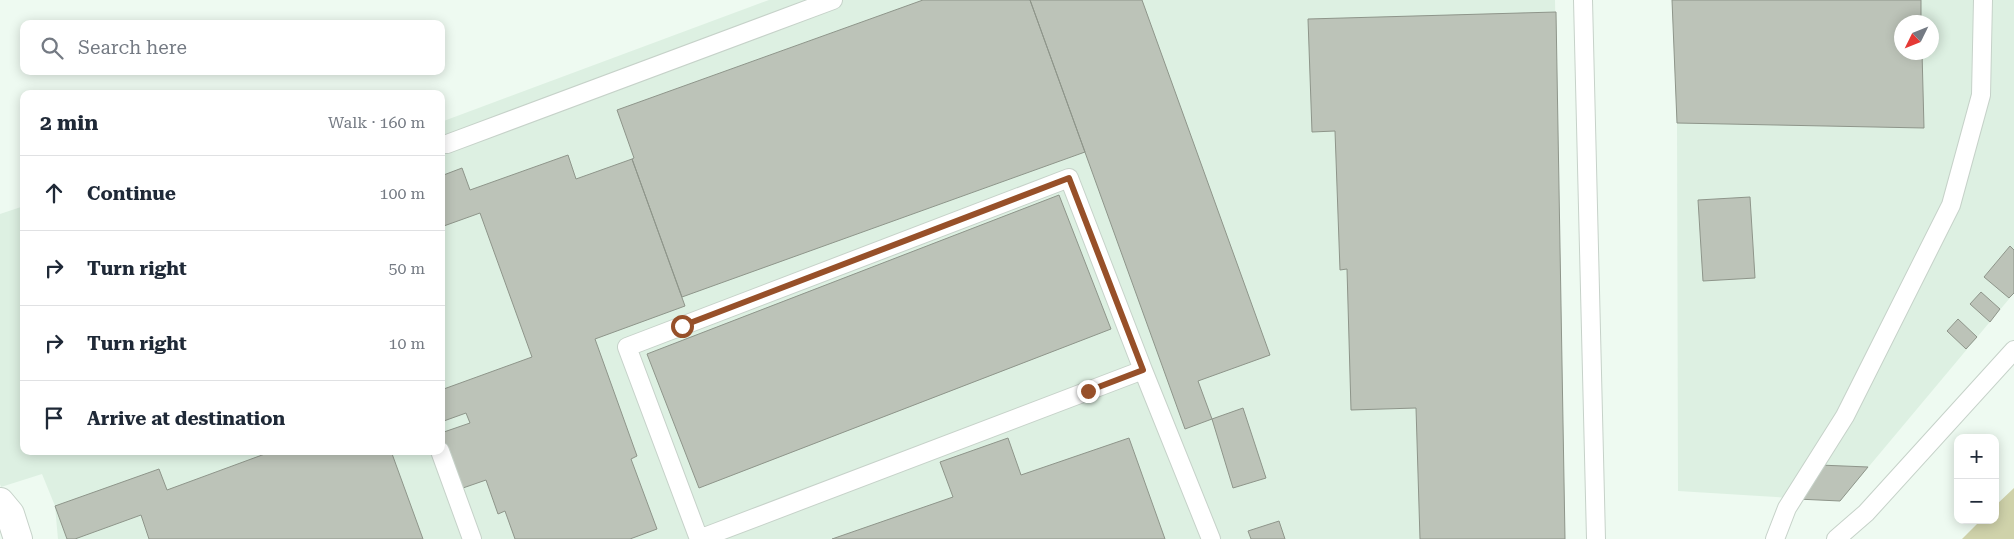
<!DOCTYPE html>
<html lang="en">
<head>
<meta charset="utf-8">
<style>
  body { margin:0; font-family:"Roboto Serif",serif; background:#f2f2f3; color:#1f2937 }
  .controls { position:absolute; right:15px; bottom:15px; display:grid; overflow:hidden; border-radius:10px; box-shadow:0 2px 12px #0003 }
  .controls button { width:45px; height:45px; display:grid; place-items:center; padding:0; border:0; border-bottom:1px solid #e0e1e3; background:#fff; color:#1f2937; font:25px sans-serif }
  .compass { position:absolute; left:1894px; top:15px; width:45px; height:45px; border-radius:50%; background:#fff; box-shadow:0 2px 12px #0003; rotate:227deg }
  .stop { position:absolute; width:15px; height:15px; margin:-11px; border:4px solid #975029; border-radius:50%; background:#fff }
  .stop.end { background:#975029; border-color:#fff; box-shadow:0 1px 5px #0008 }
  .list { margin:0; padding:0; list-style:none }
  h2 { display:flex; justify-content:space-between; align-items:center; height:65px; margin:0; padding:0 20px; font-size:21px }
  h2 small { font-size:16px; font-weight:400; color:#747a83 }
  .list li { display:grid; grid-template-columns:32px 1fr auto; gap:15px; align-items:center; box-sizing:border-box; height:75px; padding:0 20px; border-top:1px solid #e0e1e3 }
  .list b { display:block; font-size:19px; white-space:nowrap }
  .list em { font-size:16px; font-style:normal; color:#747a83 }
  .icon { flex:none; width:28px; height:28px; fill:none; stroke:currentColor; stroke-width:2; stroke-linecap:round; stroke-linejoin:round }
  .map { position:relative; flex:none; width:2014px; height:539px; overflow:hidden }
  .search { position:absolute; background:#fff; box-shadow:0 2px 12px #0003; left:20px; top:20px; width:425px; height:55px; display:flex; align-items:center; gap:12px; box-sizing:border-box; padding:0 18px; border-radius:10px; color:#747a83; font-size:19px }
  .panel { position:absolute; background:#fff; box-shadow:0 2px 12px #0003; left:20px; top:90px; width:425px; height:365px; border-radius:10px }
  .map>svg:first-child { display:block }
  .built { fill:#ddf0e2; fill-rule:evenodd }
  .green { fill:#cfd2aa }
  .building { fill:#bcc3b8; stroke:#8e958a }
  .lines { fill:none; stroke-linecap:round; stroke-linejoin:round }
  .service-casing { stroke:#c6d2c9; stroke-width:20 }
  .tertiary-casing { stroke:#c6d2c9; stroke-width:30 }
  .service { stroke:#fff; stroke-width:18 }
  .tertiary { stroke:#fff; stroke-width:28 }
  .route { stroke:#975029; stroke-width:6 }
</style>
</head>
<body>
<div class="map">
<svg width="2014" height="539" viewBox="0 0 2014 539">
  <rect width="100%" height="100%" fill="#eefaf1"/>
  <!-- built -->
  <path class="built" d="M769 0H1555L1565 539H58L55 506 42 474 1 487 0 484V214L24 206V451H441V144H447L441 130V122Z
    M1672 0H2014V293L1840 501 1678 491 1677 123ZM1902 22H1932V52H1902Z"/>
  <!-- green -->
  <path class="green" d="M2014 488V539H1962L1981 520H1995V506Z"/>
  <!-- building -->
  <path class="building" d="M923 0H1030L1085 152 682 297 632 159 634 158 617 110Z
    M1030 0H1142L1270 355 1198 381 1212 419 1185 429Z
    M1672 0H1921V22H1902V52H1922L1924 128 1677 123Z
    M1556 12 1565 539H1420L1416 408 1351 410 1347 269 1340 270 1335 131 1312 132 1308 19Z
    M568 155 576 179 632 159 685 306 595 339 637 456 631 459 657 529 630 539H515L505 511 498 514 486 480 460 489 441 437V433L470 423 466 413 441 422V390L532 357 480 213 441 227V176L462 168 470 190Z
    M1059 195 1111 329 699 488 647 354Z
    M1750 197 1755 278 1703 281 1698 200Z
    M2010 246 2014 250V293L2009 298 1984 277Z
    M1981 292 2000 309 1990 322 1970 304Z
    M1958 319 1977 337 1966 349 1947 331Z
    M1243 408 1266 478 1233 488 1212 419Z
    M1008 438 1021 475 1129 438 1165 539H832L953 497 940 462Z
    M273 451H391L423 539H149L141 515 75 539H67L55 506 159 469 167 490Z
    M1819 465 1868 467 1840 501 1797 499Z
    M1279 521 1285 539H1251L1248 531Z"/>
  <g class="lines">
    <defs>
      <path id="service" d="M1583 0 1596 539
        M447 144 833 0
        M440 451 472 539
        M699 539 627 347 1069 178 1143 370
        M699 539 1143 370 1211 539
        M1775 539 1787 508 1845 416 1951 205 1981 95 1983 0
        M1836 539 1866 513 2014 350"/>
      <path id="tertiary" d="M0 502 10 514 18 539"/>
    </defs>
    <!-- service casing -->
    <use href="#service" class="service-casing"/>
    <!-- tertiary casing -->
    <use href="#tertiary" class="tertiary-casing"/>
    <!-- service -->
    <use href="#service" class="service"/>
    <!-- tertiary -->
    <use href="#tertiary" class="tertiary"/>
  </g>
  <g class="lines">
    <!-- route -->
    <path class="route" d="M682 326 1069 178 1143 370 1088 391"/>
  </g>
</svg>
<div class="controls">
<button>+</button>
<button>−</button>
</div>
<svg class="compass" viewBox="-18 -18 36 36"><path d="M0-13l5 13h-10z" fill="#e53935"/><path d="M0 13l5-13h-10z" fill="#747a83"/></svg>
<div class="stop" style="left:682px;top:326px"></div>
<div class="stop end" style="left:1088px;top:391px"></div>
<div class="search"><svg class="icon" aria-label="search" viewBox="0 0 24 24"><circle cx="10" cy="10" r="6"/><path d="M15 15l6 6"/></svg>Search here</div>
<section class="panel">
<h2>2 min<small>Walk · 160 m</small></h2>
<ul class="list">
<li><svg class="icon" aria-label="ahead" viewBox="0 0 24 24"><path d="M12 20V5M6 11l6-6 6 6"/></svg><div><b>Continue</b></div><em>100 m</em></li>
<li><svg class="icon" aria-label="right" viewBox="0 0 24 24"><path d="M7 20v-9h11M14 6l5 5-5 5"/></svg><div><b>Turn right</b></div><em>50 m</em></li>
<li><svg class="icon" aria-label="right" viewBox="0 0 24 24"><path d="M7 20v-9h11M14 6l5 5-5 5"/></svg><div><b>Turn right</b></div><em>10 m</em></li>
<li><svg class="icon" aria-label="arrive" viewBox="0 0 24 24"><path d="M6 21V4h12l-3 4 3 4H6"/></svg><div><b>Arrive at destination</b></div></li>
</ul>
</section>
</div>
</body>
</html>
